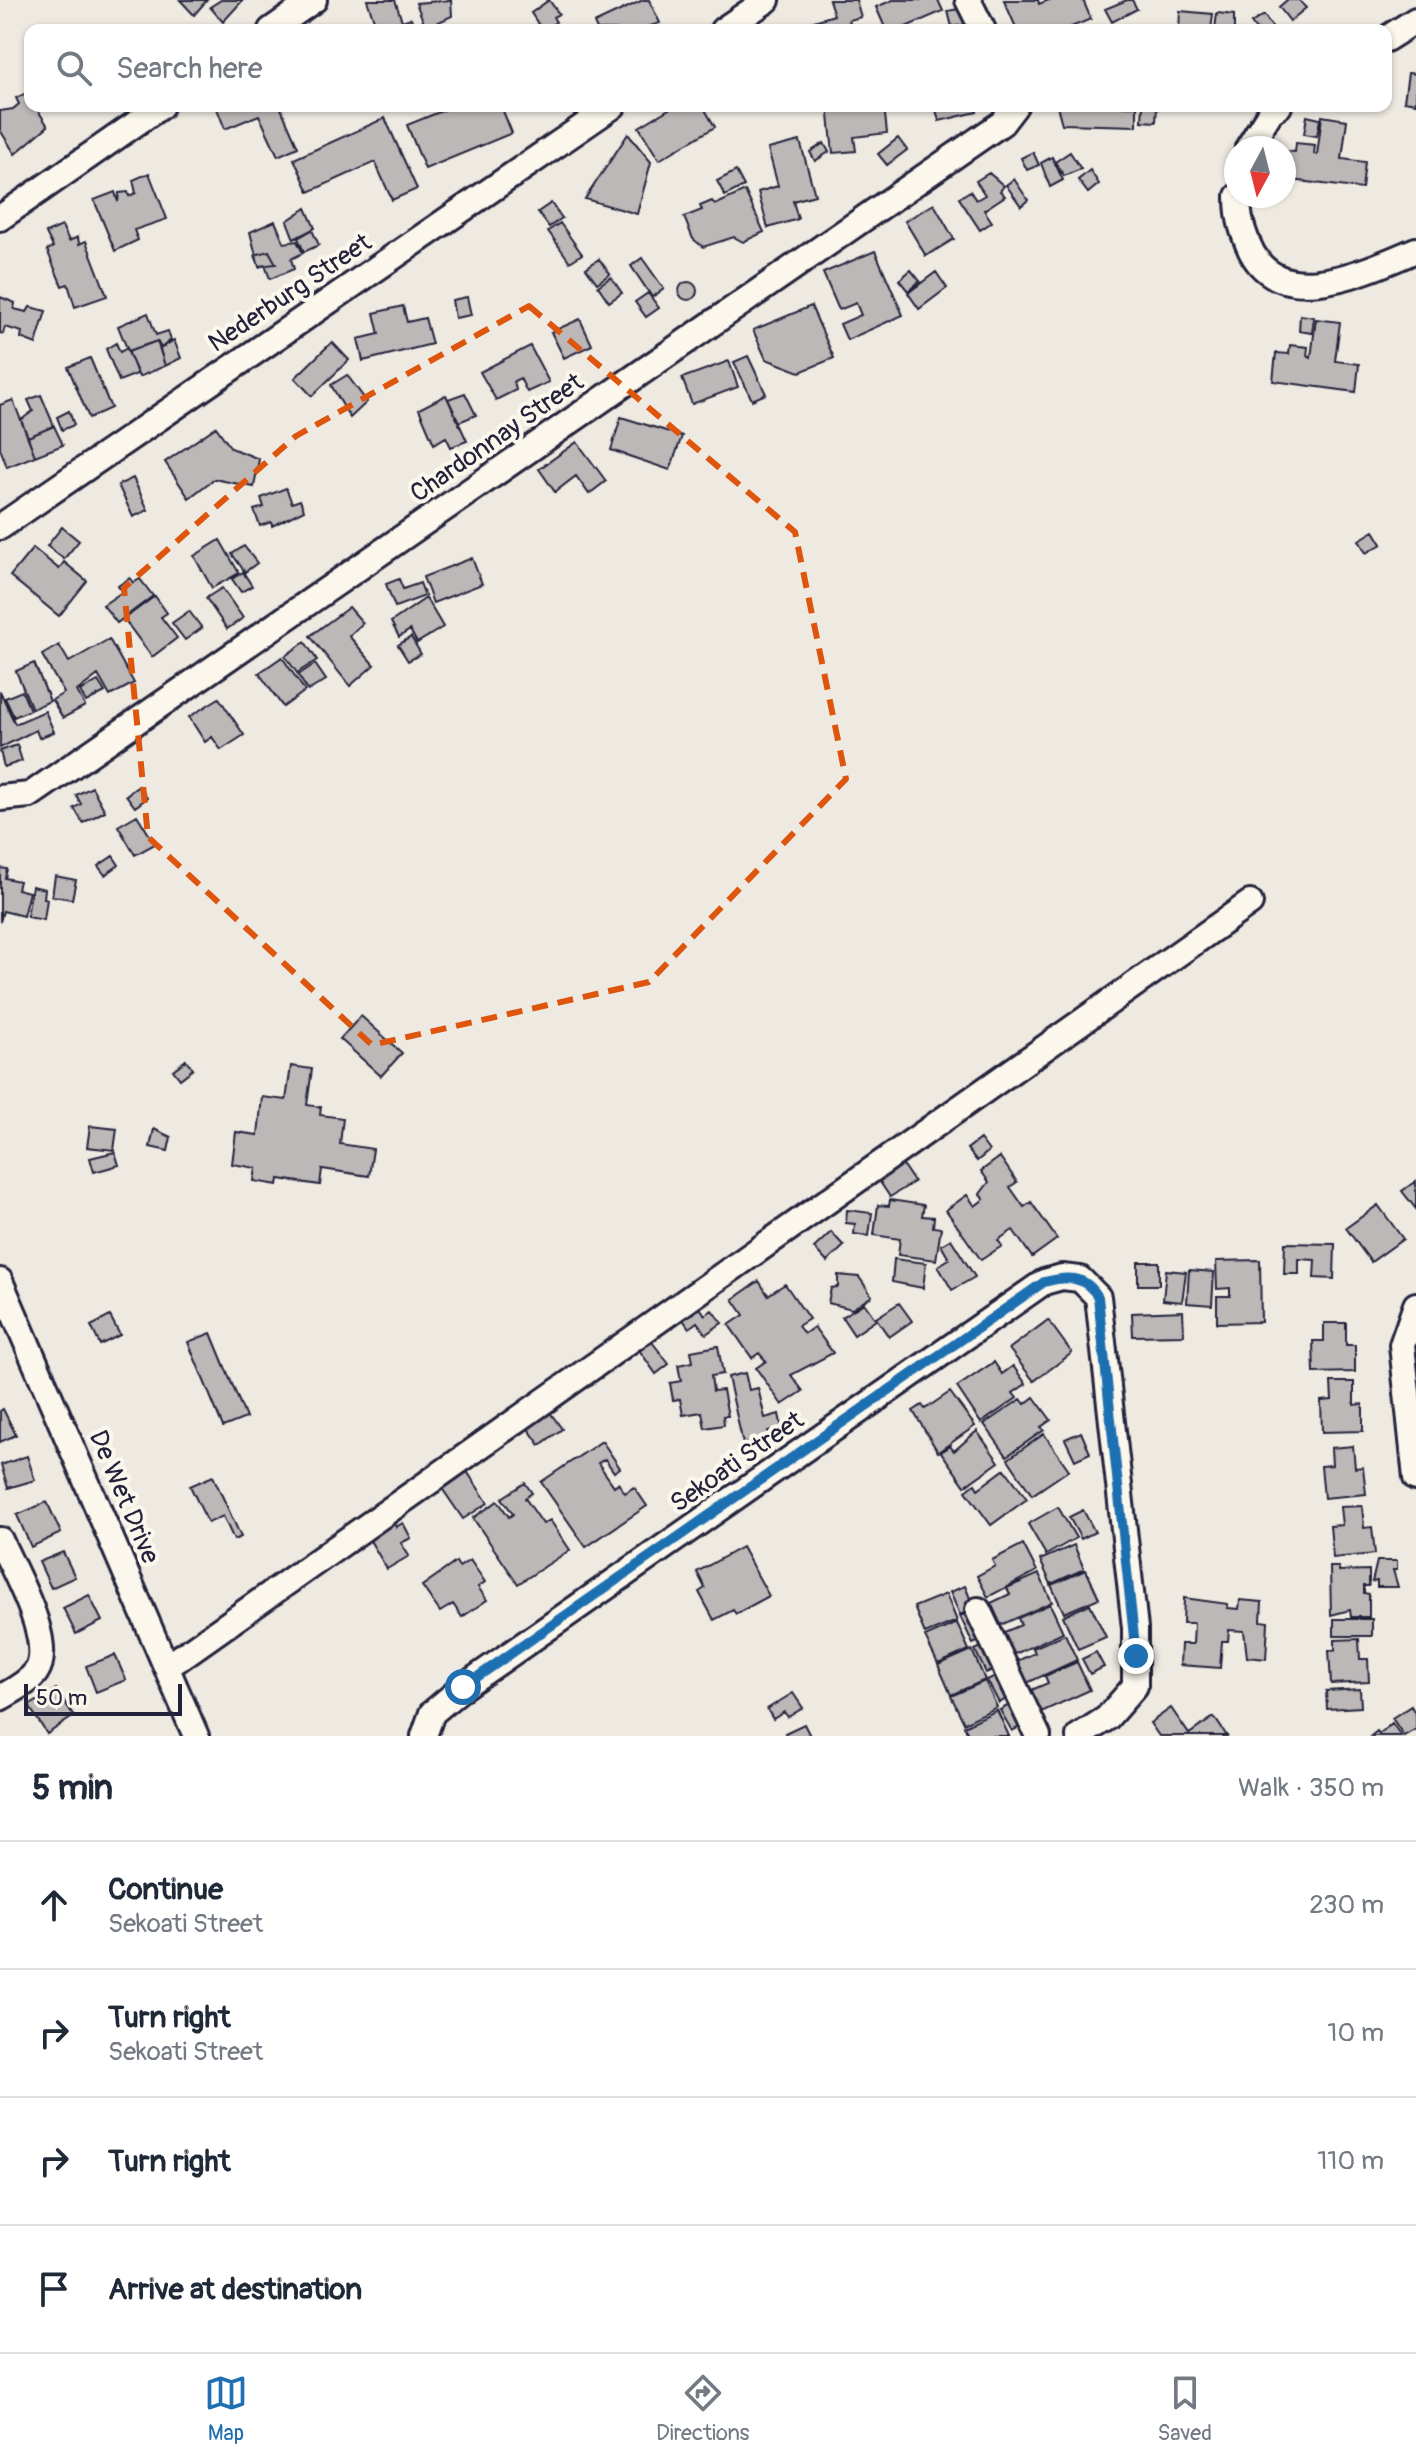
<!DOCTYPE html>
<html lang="en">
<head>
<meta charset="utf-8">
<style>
  body { margin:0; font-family:Pangolin,sans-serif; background:#f6f6f7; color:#1f2937 }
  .compass { position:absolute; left:1224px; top:136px; width:72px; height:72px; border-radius:50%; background:#fff; box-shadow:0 2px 6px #0004; rotate:187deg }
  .scale { position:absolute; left:24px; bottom:20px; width:158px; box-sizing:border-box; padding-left:8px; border:4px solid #22223b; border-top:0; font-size:22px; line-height:28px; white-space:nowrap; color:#22223b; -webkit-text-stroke:6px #fbf7ec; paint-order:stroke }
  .stop { position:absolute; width:24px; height:24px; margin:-18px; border:6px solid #1f6fb2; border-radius:50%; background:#fff }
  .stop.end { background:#1f6fb2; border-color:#fff; box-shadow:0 2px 8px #0008 }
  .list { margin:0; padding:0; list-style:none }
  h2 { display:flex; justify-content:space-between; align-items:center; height:104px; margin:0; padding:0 32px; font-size:34px }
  h2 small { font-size:26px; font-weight:400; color:#747a83 }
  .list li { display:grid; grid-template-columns:52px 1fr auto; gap:24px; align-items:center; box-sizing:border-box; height:128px; padding:0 32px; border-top:2px solid #e0e1e3 }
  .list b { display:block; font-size:30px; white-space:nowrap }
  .list p { margin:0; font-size:26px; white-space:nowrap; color:#747a83 }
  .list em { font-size:26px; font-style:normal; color:#747a83 }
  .icon { flex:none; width:44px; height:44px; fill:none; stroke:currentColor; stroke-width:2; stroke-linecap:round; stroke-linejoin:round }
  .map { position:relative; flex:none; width:1416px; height:1736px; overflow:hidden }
  .search { position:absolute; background:#fff; box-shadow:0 2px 6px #0004; left:24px; right:24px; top:24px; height:88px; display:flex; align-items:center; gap:20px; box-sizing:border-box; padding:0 28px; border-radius:16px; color:#747a83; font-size:30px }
  .sheet { height:616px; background:#fff }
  nav { display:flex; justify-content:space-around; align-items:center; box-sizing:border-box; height:112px; border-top:2px solid #e0e1e3; background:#fff; font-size:22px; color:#747a83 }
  nav a { display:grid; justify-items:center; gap:4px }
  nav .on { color:#1f6fb2 }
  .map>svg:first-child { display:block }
  .building { fill:#bcb8b8; stroke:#22223b; stroke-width:2 }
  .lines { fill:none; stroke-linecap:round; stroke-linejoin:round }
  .minor-casing { stroke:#22223b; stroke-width:30 }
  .minor { stroke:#fbf7ec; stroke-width:24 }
  .route { stroke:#1f6fb2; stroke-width:10 }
  .marked { fill:none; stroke:#de560e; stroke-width:6; stroke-dasharray:16 10; stroke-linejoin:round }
  .labels { text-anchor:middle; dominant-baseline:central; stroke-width:8; stroke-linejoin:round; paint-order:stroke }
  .street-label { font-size:26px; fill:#22223b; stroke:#fbf7ec }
</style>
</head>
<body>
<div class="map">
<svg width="1416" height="1736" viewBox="0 0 1416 1736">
  <rect width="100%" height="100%" fill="#eeeae2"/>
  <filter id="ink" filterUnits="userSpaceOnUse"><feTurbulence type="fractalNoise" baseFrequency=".0125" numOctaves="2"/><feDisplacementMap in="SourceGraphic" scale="16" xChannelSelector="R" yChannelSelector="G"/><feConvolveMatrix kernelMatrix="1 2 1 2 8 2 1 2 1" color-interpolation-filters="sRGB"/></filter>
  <g filter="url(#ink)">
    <!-- building -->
    <path class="building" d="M180 0H207L194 15Z
      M221 0H243L223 22 210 7Z
      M367 0H395L402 21 411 18 415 30H363L376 26Z
      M451 0 452 16 426 28 416 3Z
      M549 0 559 14 553 17 556 22 542 30 531 13Z
      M643 0H649L660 23 638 30H597L594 23Z
      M829 0H856L861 17 849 20 852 30H784L834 15Z
      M893 0H938L943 11 899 30H886L876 7Z
      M1004 0H1038L1039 4 1049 0H1083L1091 19 1064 30H1017Z
      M1127 0H1132L1137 9 1112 22 1105 9Z
      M1287 0H1299L1306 8 1290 21 1279 7Z
      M964 8 967 24 952 27 948 11Z
      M1180 11 1213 14 1211 30H1179Z
      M1217 13 1234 15V30H1215Z
      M1264 15 1274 30H1256L1251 23Z
      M1408 73 1416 74V103L1404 101Z
      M27 93 30 106H35L48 126 15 154 0 130V111L13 109 19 104 16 98Z
      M216 106H280L298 147 278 156 259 115 225 129Z
      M454 106H501L512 133 425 169 407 125Z
      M674 106H703L715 127 659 160 639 127Z
      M828 106H884L887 133 854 137 856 151 833 153Z
      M935 106H975L977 112 939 121Z
      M1057 106H1137V126L1062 124Z
      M1143 106H1157L1156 122 1142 121Z
      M1307 116 1320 119 1317 136 1304 134Z
      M1322 116 1347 120 1342 159 1365 162 1362 189 1284 179V151L1295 152 1296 143 1315 145 1314 154 1317 155Z
      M385 118 417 189 392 200 375 162 309 192 294 159Z
      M628 134 651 162 637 214 585 199Z
      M898 138 907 150 887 165 878 154Z
      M800 141 815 195 793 201 798 219 768 228 758 192 778 186 768 149Z
      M824 143 829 152 815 161 810 152Z
      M1033 152 1039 165 1027 170 1021 158Z
      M1070 152 1081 169 1064 176 1055 162Z
      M1052 157 1063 180 1050 187 1041 163Z
      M1090 170 1099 184 1088 193 1078 180Z
      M736 171 744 186 725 196 717 181Z
      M149 173 167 219 134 230 138 240 115 251 94 200 115 192 118 202 119 193 128 192 129 196 136 193 133 180Z
      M989 173 1004 186 1000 191 1005 196 984 210 992 222 980 230 959 198 970 191 976 200 985 195 976 181Z
      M1014 179 1028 200 1021 206 1006 185Z
      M745 191 764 232 743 242 734 237 703 247 693 239 684 217 702 210 700 206 712 201 715 205Z
      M551 203 562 218 549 227 538 212Z
      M934 204 954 239 926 256 905 221Z
      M306 208 315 228 294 239 287 221Z
      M275 221 284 243 297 241 303 253 291 259 294 269 270 279 265 265 259 267 250 232Z
      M560 223 582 254 570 262 548 231Z
      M62 226 69 241 78 237 79 244 86 241 107 296 75 307 68 284 62 286 47 250 53 247 46 233Z
      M312 230 319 245 304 252 298 238Z
      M269 251 276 264 259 266 255 255Z
      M875 251 903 315 847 340 840 324 861 315 856 303 839 310 823 273Z
      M642 258 664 289 652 297 631 266Z
      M599 259 610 274 597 283 586 268Z
      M911 270 920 281 908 291 899 280Z
      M936 272 947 288 919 309 908 293Z
      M611 277 622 293 609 302 598 286Z
      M679 291a9 9 0 1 1 18 0a9 9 0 1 1-18 0Z
      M648 293 659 308 646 317 635 302Z
      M0 297 15 303 14 309 27 312 30 307 46 311 36 344 21 338 22 332 5 327 3 334 0 333Z
      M467 297 471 315 455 318 452 300Z
      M403 306 407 322 425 318 432 344 363 361 358 339 379 334 374 313Z
      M811 306 834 358 800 372 766 359 753 330Z
      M148 313 156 335 168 331 171 340 161 348 157 341 128 351 118 326Z
      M1300 315 1314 317 1312 333 1299 331Z
      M580 319 592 345 564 358 551 332Z
      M1316 319 1340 322 1335 361 1359 364 1356 392 1273 381 1276 353 1289 354 1290 345 1308 347 1307 356 1311 358Z
      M174 340 181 358 165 366 160 349Z
      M157 341 165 366 139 377 128 352Z
      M332 342 349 360 312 396 295 378Z
      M116 343 120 352 127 348 137 374 119 381 106 349Z
      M530 346 549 382 527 392 520 378 514 381 516 390 496 400 480 372Z
      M748 356 766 394 752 400 734 362Z
      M90 358 111 408 89 418 68 367Z
      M729 361 738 387 692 404 682 378Z
      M347 375 367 402 350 418 331 385Z
      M465 393 476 415 459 422 448 399Z
      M41 395 54 426 28 437 21 420 33 411 28 400Z
      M446 395 467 441 451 447 446 437 434 444 419 409Z
      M13 400 35 456 7 467 0 448V405Z
      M69 411 74 425 62 430 57 417Z
      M621 417 682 436 670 470 611 450Z
      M54 426 63 445 35 456 28 437Z
      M216 427 231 448 259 459 254 487 214 479 189 498 165 462Z
      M577 442 606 481 589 494 576 476 555 492 539 469Z
      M133 478 148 510 133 517 118 485Z
      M286 488 292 503 300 500 304 510 272 526 271 522 260 526 254 510 264 507 261 498Z
      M62 527 79 541 64 559 47 546Z
      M1374 531 1382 544 1366 553 1359 540Z
      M220 540 239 573 212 588 194 556Z
      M244 546 257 563 245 572 232 554Z
      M33 548 59 569 64 562 87 581 59 616 10 576Z
      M472 558 482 584 433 603 423 577Z
      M243 572 252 586 241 592 232 579Z
      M130 578 133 583 140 579 153 596 117 623 103 605 122 592 118 586Z
      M399 579 403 589 420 583 425 596 395 607 386 584Z
      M222 588 243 618 227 629 206 598Z
      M155 596 167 613 161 617 177 638 152 657 124 619Z
      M426 598 443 627 417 643 410 630 399 637 391 622Z
      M349 607 363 623 349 636 374 665 350 686 310 636Z
      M189 611 202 628 185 640 172 623Z
      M411 637 421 654 408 661 398 645Z
      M109 639 134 683 110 696 98 675 77 691 85 706 63 718 52 700 64 693 42 655 59 645 69 662Z
      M305 642 317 660 297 673 285 656Z
      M282 657 305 691 283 707 259 673Z
      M34 663 50 701 32 709 16 671Z
      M315 664 326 680 308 691 298 675Z
      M98 681 105 692 86 702 80 691Z
      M0 691 15 724 45 711 54 732 39 738 36 730 0 748Z
      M22 691 30 710 14 717 5 698Z
      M219 698 244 735 221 750 212 737 205 742 189 717Z
      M17 745 22 761 4 767 0 751Z
      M139 786 147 798 135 807 126 795Z
      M92 787 105 811 83 823 74 808 81 804 76 795Z
      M137 815 155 844 135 855 118 826Z
      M113 856 119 865 105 875 98 866Z
      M0 868 7 869 5 878 19 881 17 889 29 892 23 916 3 911 0 922Z
      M55 876 76 880 72 899 52 896Z
      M32 886 45 889 44 898 47 899 44 920 27 917Z
      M361 1016 402 1053 381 1076 340 1039Z
      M186 1060 193 1069 180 1079 173 1070Z
      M291 1066 312 1069 307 1105 321 1107 320 1115 343 1118 340 1144 373 1149 369 1176 322 1169 320 1185 279 1179 278 1185 254 1181 256 1168 232 1164 236 1132 258 1135 262 1097 286 1100Z
      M90 1126 117 1129 114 1150 87 1147Z
      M154 1129 171 1137 168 1151 150 1147Z
      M980 1139 989 1151 977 1161 967 1149Z
      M115 1152 119 1165 94 1172 90 1158Z
      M1000 1157 1017 1182 1010 1187 1024 1207 1031 1202 1057 1239 1032 1257 1013 1230 998 1240 1002 1246 981 1260 946 1210 967 1195 975 1206 984 1199 980 1194 989 1182 981 1171Z
      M902 1164 914 1182 890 1197 878 1179Z
      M1416 1181V1209L1402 1191Z
      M890 1200 924 1205 922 1216 934 1217 933 1227 941 1228 936 1260 898 1255 900 1239 874 1235 878 1205 889 1206Z
      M1378 1205 1403 1239 1371 1262 1346 1228Z
      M847 1210 872 1213 869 1236 854 1234 855 1224 846 1223Z
      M831 1232 844 1246 827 1262 814 1248Z
      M951 1239 975 1277 952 1290 938 1266 949 1259 941 1245Z
      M1285 1243 1335 1244 1334 1279 1314 1278 1315 1260 1299 1259V1274H1284Z
      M894 1259 926 1263 923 1288 892 1282Z
      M1260 1260 1261 1322 1217 1323V1296H1230V1288L1217 1289 1216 1261Z
      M1138 1262H1159V1285H1138Z
      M1166 1270 1186 1272 1182 1302 1163 1300Z
      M1189 1270 1214 1272 1212 1305 1187 1303Z
      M838 1275 859 1277 872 1296 852 1309 828 1303 831 1288 838 1287Z
      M759 1281 768 1295 785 1284 809 1319 798 1326 804 1334 814 1327 833 1353 791 1375 803 1391 782 1405 756 1368 766 1361 759 1353 752 1358 729 1325 744 1315 733 1299Z
      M864 1303 876 1320 854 1335 842 1317Z
      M899 1303 912 1321 889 1337 876 1318Z
      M699 1306 705 1315 712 1310 722 1323 706 1334 697 1322 689 1328 682 1318Z
      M1183 1311 1184 1335 1133 1336 1132 1313Z
      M110 1316 120 1335 100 1345 91 1326Z
      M1048 1320 1072 1353 1034 1381 1009 1349Z
      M1324 1323H1346V1345H1355V1372L1314 1373 1313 1341H1324Z
      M211 1333 246 1418 223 1427 188 1342Z
      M649 1338 669 1364 656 1374 637 1347Z
      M718 1346 723 1374 711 1376 713 1391 723 1390 728 1416H723L724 1425 705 1428 702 1412 683 1415 680 1399 673 1400 670 1383 681 1381 678 1365 693 1362 691 1351Z
      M994 1362 1002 1374 1013 1366 1026 1384 1013 1393 1017 1398 981 1423 957 1387Z
      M745 1373 749 1390 758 1388 765 1418 779 1414 782 1428 768 1431 770 1439 743 1444 728 1377Z
      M1331 1382H1354V1405L1363 1404V1431L1322 1432 1321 1401 1332 1400Z
      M950 1392 975 1426 938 1452 913 1411 922 1405 925 1409Z
      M1034 1397 1051 1420 1041 1427 1044 1430 1007 1456 984 1424 1021 1399 1025 1404Z
      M3 1409 16 1435 0 1442V1411Z
      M549 1411 562 1429 540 1445 527 1427Z
      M977 1431 999 1462 965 1486 941 1452 950 1446 954 1451Z
      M1081 1432 1090 1453 1075 1460 1065 1439Z
      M1044 1434 1069 1470 1032 1495 1008 1459Z
      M602 1441 620 1468 614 1472 605 1459 598 1463 614 1486 618 1483 625 1493 634 1487 647 1506 586 1547 541 1482Z
      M1353 1446 1355 1468 1363 1467 1366 1494 1324 1498 1321 1466 1332 1465 1331 1448Z
      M27 1456 35 1480 8 1488 1 1465Z
      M462 1464 488 1503 463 1519 437 1481Z
      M1005 1469 1027 1499 991 1525 966 1491 975 1484 978 1489Z
      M213 1476 241 1537 234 1540 223 1516 208 1523 190 1486Z
      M525 1483 532 1493 525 1498 543 1524 550 1520 570 1550 518 1584 473 1518 498 1501 509 1517 513 1514 502 1498Z
      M47 1502 61 1533 31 1547 17 1515Z
      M1362 1506 1364 1528 1372 1527 1375 1554 1333 1558 1330 1526 1342 1525 1340 1507Z
      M1058 1507 1076 1538 1046 1555 1028 1524Z
      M1083 1510 1095 1532 1081 1539 1069 1517Z
      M390 1518 396 1527 403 1523 411 1538 401 1543 409 1556 387 1569 365 1532Z
      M1023 1544 1037 1571 988 1597 977 1576 995 1566 992 1560Z
      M1074 1545 1084 1569 1051 1584 1040 1560Z
      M742 1547 769 1596 736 1614 733 1610 714 1620 699 1592 705 1588 697 1572Z
      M63 1552 75 1577 51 1588 39 1562Z
      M470 1560 485 1582 478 1587 487 1600 462 1617 453 1604 440 1612 422 1586 456 1562 459 1567Z
      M1377 1561H1397V1570H1393L1398 1587H1377V1581L1372 1582Z
      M1330 1567H1339V1571L1369 1570V1586H1364V1593L1369 1594V1617H1351L1350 1610 1331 1615Z
      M1086 1570 1099 1598 1064 1613 1051 1585Z
      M1039 1574 1052 1602 1001 1625 991 1603 1010 1594 1007 1588Z
      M965 1586 974 1608 960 1615 950 1592Z
      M946 1594 957 1621 925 1634 914 1607Z
      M89 1595 102 1621 76 1634 63 1608Z
      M1184 1598 1228 1604V1608L1239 1609 1240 1600 1262 1602 1261 1621 1268 1622 1266 1659 1247 1657 1244 1631 1229 1630 1228 1641H1222L1220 1668 1180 1665 1181 1644H1193L1194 1623H1183Z
      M1050 1604 1063 1632 1013 1655 1002 1633 1021 1625 1018 1618Z
      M1090 1604 1106 1637 1078 1649 1063 1616Z
      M975 1610 987 1638 973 1644 960 1616Z
      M1334 1619H1372V1636H1334Z
      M957 1623 969 1650 938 1664 925 1637Z
      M1065 1634 1077 1660 1027 1683 1017 1661 1035 1653 1033 1648Z
      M1359 1639 1360 1659H1368L1369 1682 1331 1684 1329 1650H1335V1640Z
      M990 1643 1001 1666 986 1673 975 1650Z
      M972 1650 985 1680 951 1695 938 1665Z
      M1096 1652 1104 1667 1090 1674 1082 1659Z
      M115 1655 126 1680 96 1692 86 1666Z
      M1077 1662 1090 1690 1039 1713 1029 1691 1048 1683 1045 1676Z
      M1002 1673 1013 1695 999 1703 987 1680Z
      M985 1681 997 1707 964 1723 951 1696Z
      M56 1689 74 1716 47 1734 29 1706Z
      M1360 1689 1361 1707 1327 1709 1326 1691Z
      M793 1693 803 1708 788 1717 784 1712 773 1719 767 1709Z
      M1015 1702 1026 1724 1012 1731 1000 1710Z
      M1411 1706 1416 1715V1729L1404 1736 1392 1718Z
      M1171 1708 1189 1734 1214 1717 1227 1736H1159L1150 1723Z
      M997 1710 1009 1736H969L964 1726Z
      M1392 1723 1401 1736H1371L1377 1731 1379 1734Z
      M804 1724 810 1736H787L785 1733Z"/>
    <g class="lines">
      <defs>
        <path id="minor" d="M968 0 983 30
          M271 30 314 0
          M723 30 767 0
          M1386 39 1416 20
          M1248 148 1271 111 1279 106
          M1238 196C1238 215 1241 227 1248 244 1276 315 1366 271 1416 250
          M0 218 161 106
          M0 527 613 106
          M0 798 30 795 1002 123 1015 106
          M0 1281 196 1736
          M1416 1305 1402 1345 1416 1478
          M0 1540C13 1570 56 1643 36 1672 27 1684 12 1691 0 1698
          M978 1610 1038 1736
          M167 1667 1250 903
          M424 1736 432 1713 463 1687 1044 1282 1062 1277 1080 1279 1098 1297 1135 1628V1686L1107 1718 1079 1736"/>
      </defs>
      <!-- minor casing -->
      <use href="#minor" class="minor-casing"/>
      <!-- minor -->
      <use href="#minor" class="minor"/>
    </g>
  </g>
  <g class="lines" filter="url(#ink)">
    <!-- route -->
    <path class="route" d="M463 1687 1044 1282C1067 1276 1085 1275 1098 1297L1136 1656"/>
  </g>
  <!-- marked area -->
  <path class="marked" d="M529 306 795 532 846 779 649 982 372 1045 148 837 124 588 296 436Z"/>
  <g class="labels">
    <!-- street labels -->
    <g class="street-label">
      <text transform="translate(290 293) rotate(-34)">Nederburg Street</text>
      <text transform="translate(497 438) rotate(-35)">Chardonnay Street</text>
      <text transform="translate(737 1462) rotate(-35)">Sekoati Street</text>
      <text transform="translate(124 1497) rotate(67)">De Wet Drive</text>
    </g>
  </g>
</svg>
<svg class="compass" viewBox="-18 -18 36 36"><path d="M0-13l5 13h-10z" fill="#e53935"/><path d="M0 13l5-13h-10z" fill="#747a83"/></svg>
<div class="scale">50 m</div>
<div class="stop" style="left:463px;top:1687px"></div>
<div class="stop end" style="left:1136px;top:1656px"></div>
<div class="search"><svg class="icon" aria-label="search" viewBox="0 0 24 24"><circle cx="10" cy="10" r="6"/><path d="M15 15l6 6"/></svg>Search here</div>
</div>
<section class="sheet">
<h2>5 min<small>Walk · 350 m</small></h2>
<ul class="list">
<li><svg class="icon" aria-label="ahead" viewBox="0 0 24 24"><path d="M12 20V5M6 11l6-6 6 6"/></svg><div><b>Continue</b><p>Sekoati Street</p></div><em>230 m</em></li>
<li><svg class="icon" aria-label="right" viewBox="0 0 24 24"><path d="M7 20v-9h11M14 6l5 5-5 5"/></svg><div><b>Turn right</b><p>Sekoati Street</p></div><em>10 m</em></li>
<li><svg class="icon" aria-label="right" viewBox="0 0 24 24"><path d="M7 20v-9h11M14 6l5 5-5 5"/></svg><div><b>Turn right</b></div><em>110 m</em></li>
<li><svg class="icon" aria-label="arrive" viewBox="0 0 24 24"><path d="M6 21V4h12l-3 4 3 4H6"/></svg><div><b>Arrive at destination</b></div></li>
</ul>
</section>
<nav>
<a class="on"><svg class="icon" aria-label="map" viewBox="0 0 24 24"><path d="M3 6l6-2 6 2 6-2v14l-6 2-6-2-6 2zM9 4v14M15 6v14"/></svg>Map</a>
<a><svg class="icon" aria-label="directions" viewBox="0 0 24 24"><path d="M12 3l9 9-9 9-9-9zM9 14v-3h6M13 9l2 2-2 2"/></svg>Directions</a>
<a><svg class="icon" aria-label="saved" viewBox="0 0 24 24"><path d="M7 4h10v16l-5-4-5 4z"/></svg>Saved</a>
</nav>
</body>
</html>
